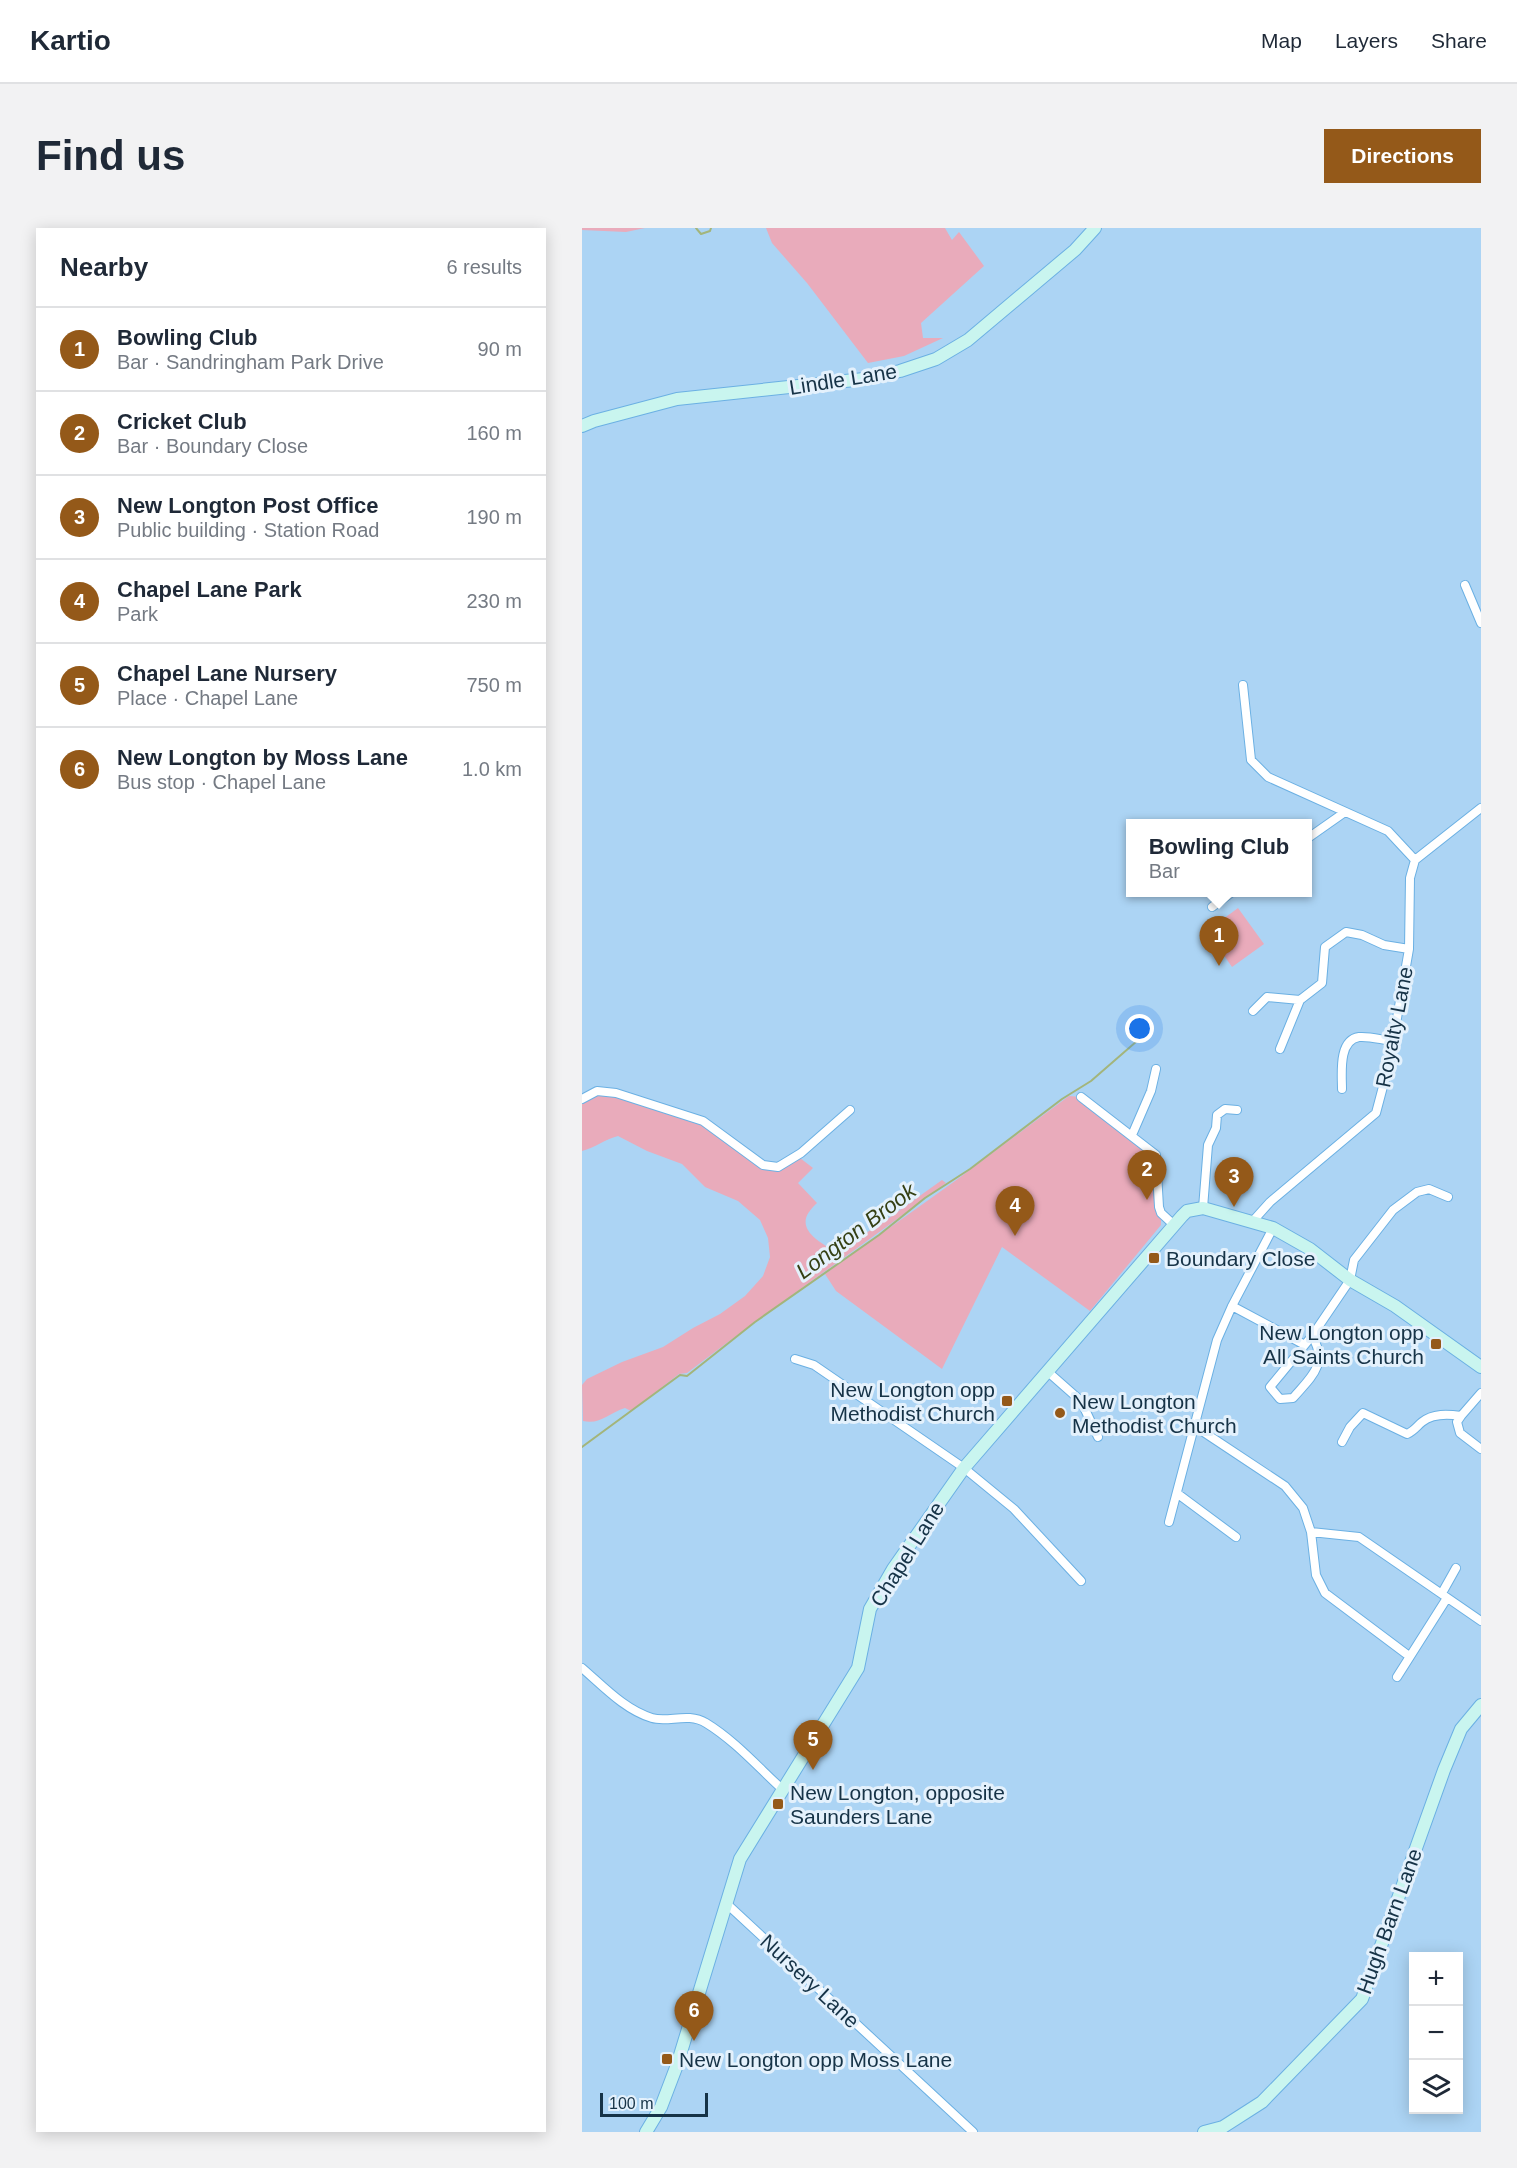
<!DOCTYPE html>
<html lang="en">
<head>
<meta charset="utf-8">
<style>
  body { margin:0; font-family:Helvetica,sans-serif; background:#f2f2f3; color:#1f2937 }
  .controls { position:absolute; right:18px; bottom:18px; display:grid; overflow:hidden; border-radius:0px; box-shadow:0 3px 15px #0003 }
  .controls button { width:54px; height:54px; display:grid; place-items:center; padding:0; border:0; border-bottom:2px solid #e0e1e3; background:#fff; color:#1f2937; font:30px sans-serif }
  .scale { position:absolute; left:18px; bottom:15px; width:108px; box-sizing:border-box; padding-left:6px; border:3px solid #163347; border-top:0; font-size:16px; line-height:21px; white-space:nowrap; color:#163347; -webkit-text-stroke:4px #e4f1fc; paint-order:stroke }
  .you { position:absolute; left:558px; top:801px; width:21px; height:21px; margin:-15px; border:4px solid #fff; border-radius:50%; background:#1a73e8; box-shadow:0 0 0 9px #1a73e833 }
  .badge { display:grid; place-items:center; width:39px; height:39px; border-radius:50%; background:#945919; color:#fff; font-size:20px; font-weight:700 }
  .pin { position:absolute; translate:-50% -50px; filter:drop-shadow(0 2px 3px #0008) }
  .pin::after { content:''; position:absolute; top:32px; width:21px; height:18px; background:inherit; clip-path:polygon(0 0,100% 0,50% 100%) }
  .popup { position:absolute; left:544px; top:591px; width:186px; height:78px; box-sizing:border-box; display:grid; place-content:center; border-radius:0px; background:#fff; filter:drop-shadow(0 2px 4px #0005); font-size:20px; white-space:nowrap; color:#747a83 }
  .popup b { font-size:22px; color:#1f2937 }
  .popup::after { content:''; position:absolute; left:50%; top:100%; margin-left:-12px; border:12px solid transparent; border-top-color:#fff }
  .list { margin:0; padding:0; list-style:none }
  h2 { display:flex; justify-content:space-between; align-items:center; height:78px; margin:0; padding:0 24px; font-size:26px }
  h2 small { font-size:20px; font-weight:400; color:#747a83 }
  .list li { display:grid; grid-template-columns:39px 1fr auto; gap:18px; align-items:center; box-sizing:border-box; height:84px; padding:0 24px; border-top:2px solid #e0e1e3 }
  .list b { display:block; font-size:22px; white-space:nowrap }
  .list p { margin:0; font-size:20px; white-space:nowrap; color:#747a83 }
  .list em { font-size:20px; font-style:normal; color:#747a83 }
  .icon { flex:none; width:33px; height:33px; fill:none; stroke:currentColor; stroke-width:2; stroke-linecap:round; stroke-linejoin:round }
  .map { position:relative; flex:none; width:899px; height:1904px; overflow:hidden; border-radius:0px }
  header { display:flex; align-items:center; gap:36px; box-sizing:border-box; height:84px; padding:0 30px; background:#fff; border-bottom:2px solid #e0e1e3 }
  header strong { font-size:28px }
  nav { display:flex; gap:33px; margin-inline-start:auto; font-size:21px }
  .intro { display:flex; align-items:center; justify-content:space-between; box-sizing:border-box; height:144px; padding:0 36px }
  h1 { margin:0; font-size:42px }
  .button { padding:15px 27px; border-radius:0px; background:#945919; color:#fff; font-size:21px; font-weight:700 }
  main { display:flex; gap:36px; padding:0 36px }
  aside { flex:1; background:#fff; border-radius:0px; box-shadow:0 3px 15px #0003 }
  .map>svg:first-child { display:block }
  .green { fill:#e9abbb }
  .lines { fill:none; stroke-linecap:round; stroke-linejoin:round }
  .stream { stroke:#a3b57b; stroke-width:2 }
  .street-casing { stroke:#6bb0e3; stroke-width:10 }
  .secondary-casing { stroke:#6bb0e3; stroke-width:14 }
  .street { stroke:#fff; stroke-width:8 }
  .secondary { stroke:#c9f5ef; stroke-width:12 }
  .poi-dot { fill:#945919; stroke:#e4f1fc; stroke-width:2 }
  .labels { text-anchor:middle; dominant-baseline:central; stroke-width:6; stroke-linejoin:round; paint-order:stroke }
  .street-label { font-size:21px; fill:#163347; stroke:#e4f1fc }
  .poi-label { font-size:21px; fill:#163347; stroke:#e4f1fc; text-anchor:start }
  .water-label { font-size:22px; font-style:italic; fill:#354014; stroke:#e4f1fc }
</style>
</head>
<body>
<header>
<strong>Kartio</strong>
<nav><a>Map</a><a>Layers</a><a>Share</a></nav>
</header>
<div class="intro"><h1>Find us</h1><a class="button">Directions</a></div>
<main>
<aside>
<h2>Nearby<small>6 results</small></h2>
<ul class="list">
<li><span class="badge">1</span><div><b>Bowling Club</b><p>Bar · Sandringham Park Drive</p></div><em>90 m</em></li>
<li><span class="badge">2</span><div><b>Cricket Club</b><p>Bar · Boundary Close</p></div><em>160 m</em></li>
<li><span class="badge">3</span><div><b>New Longton Post Office</b><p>Public building · Station Road</p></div><em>190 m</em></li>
<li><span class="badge">4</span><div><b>Chapel Lane Park</b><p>Park</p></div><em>230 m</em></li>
<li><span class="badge">5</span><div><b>Chapel Lane Nursery</b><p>Place · Chapel Lane</p></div><em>750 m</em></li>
<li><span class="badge">6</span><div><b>New Longton by Moss Lane</b><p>Bus stop · Chapel Lane</p></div><em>1.0 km</em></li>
</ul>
</aside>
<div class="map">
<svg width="899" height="1904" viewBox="0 0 899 1904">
  <rect width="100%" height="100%" fill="#acd4f4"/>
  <!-- green -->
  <path class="green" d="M0 0H63L44 4 0 2Z
    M184 0H363L370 12 377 4 402 38 339 95 341 110H361L322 128 286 135 225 55 190 15Z
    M656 680 682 716 650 739 625 703Z
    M13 867H31L119 896 183 940 193 943 218 930 231 940 216 955 235 975C221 988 219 998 234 1011 242 1017 247 1021 256 1022L297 997 360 952 364 955C278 1019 190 1080 105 1145L97 1146 49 1183 43 1180C27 1185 18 1197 1 1193L0 1157 5 1151 40 1134 81 1119 111 1100 138 1086 163 1068 181 1048 188 1029 186 1010 178 992 156 973 123 959 100 936 65 923 36 908C23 911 13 920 0 923V873Z
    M487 868 499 869 569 921 579 985V997L508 1083 420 1019 360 1141 254 1063 243 1046 373 953Z"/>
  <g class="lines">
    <!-- stream -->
    <path class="stream" d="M114 0 119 6 128 3 129 0
      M0 1219 98 1147 105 1148 173 1094 297 1007 343 970 388 941 480 871 509 853 555 813 567 809"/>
    <defs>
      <path id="street" d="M883 357 899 395
        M661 457 669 532 686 549 806 603 833 632
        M726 610 763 584
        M630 679 650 664
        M671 783 685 769 718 772
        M698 821 718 772 740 755 743 719 764 704 780 707 802 717 827 721
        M760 861C760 846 756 812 777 809 788 808 800 812 811 813
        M499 869 574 927 577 979 579 985 592 997
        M0 871 15 863 34 865 121 893 181 937 196 939 219 925 268 882
        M550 907 569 863 574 841
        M621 980 626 917 634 900 635 887 643 881 655 882
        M670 994 688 974 794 885 807 836 827 721 828 650 833 632 899 580
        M650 1078 721 1116
        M730 1108C747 1136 729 1149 711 1170L698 1171 688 1159 730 1108 768 1052 772 1032 811 982 835 964 847 961 866 969
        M213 1131 232 1137 382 1240 432 1281 499 1353
        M465 1143 499 1173 516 1209
        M879 1188 875 1194 878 1205 899 1221
        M614 1199 703 1258 721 1280 729 1304 734 1347 743 1365 827 1428
        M760 1214 768 1199 781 1185 825 1206C832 1203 835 1198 840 1194 851 1185 866 1186 879 1188L899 1165
        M596 1266 654 1309
        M587 1294 635 1112 650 1078 691 1000
        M729 1304 777 1309 899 1393
        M860 1365 874 1340
        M0 1440C21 1458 43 1482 70 1490 86 1495 106 1484 124 1495 152 1512 176 1539 200 1561
        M815 1449 865 1370
        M145 1676 391 1904"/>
      <path id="secondary" d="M0 198 12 193 95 171 282 151 318 143 354 131 386 112 493 22 513 0
        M64 1904 79 1879 95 1837 158 1631 276 1440 288 1381 311 1341 382 1240 600 988 605 983 621 980 691 1000 728 1021 768 1052 813 1078 899 1139
        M622 1904 641 1899 680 1874 780 1771 862 1542 879 1501 899 1477"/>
    </defs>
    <!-- street casing -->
    <use href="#street" class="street-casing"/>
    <!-- secondary casing -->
    <use href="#secondary" class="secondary-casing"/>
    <!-- street -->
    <use href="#street" class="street"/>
    <!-- secondary -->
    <use href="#secondary" class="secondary"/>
  </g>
  <!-- markers -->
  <g class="poi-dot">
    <rect x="566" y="1024" width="12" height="12" rx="3"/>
    <rect x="848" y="1110" width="12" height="12" rx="3"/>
    <rect x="419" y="1167" width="12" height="12" rx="3"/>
    <circle cx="478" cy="1185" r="6"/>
    <rect x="190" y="1570" width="12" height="12" rx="3"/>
    <rect x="79" y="1825" width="12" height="12" rx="3"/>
  </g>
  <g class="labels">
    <!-- street labels -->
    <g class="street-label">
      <text transform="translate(261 151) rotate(-9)">Lindle Lane</text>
      <text transform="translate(812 799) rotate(-79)">Royalty Lane</text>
      <text transform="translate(325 1326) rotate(-58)">Chapel Lane</text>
      <text transform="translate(807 1693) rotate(-70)">Hugh Barn Lane</text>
      <text transform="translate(228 1753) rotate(43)">Nursery Lane</text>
    </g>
    <!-- poi labels -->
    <g class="poi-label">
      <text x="584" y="1030">Boundary Close</text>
      <text x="842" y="1104" text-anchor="end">New Longton opp<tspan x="842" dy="24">All Saints Church</tspan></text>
      <text x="413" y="1161" text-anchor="end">New Longton opp<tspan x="413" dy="24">Methodist Church</tspan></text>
      <text x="490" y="1173">New Longton<tspan x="490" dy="24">Methodist Church</tspan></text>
      <text x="208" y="1564">New Longton, opposite<tspan x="208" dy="24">Saunders Lane</tspan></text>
      <text x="97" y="1831">New Longton opp Moss Lane</text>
    </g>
    <!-- water labels -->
    <g class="water-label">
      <text transform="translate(274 1003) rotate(-37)">Longton Brook</text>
    </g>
  </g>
</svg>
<div class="controls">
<button>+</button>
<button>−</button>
<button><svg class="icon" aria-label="layers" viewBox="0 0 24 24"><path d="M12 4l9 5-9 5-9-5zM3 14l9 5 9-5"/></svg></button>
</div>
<div class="scale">100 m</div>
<div class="you"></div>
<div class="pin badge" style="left:637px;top:738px">1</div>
<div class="popup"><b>Bowling Club</b>Bar</div>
<div class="pin badge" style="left:565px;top:972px">2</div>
<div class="pin badge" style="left:652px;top:979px">3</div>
<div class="pin badge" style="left:433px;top:1008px">4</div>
<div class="pin badge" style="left:231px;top:1542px">5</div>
<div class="pin badge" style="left:112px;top:1813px">6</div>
</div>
</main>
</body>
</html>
